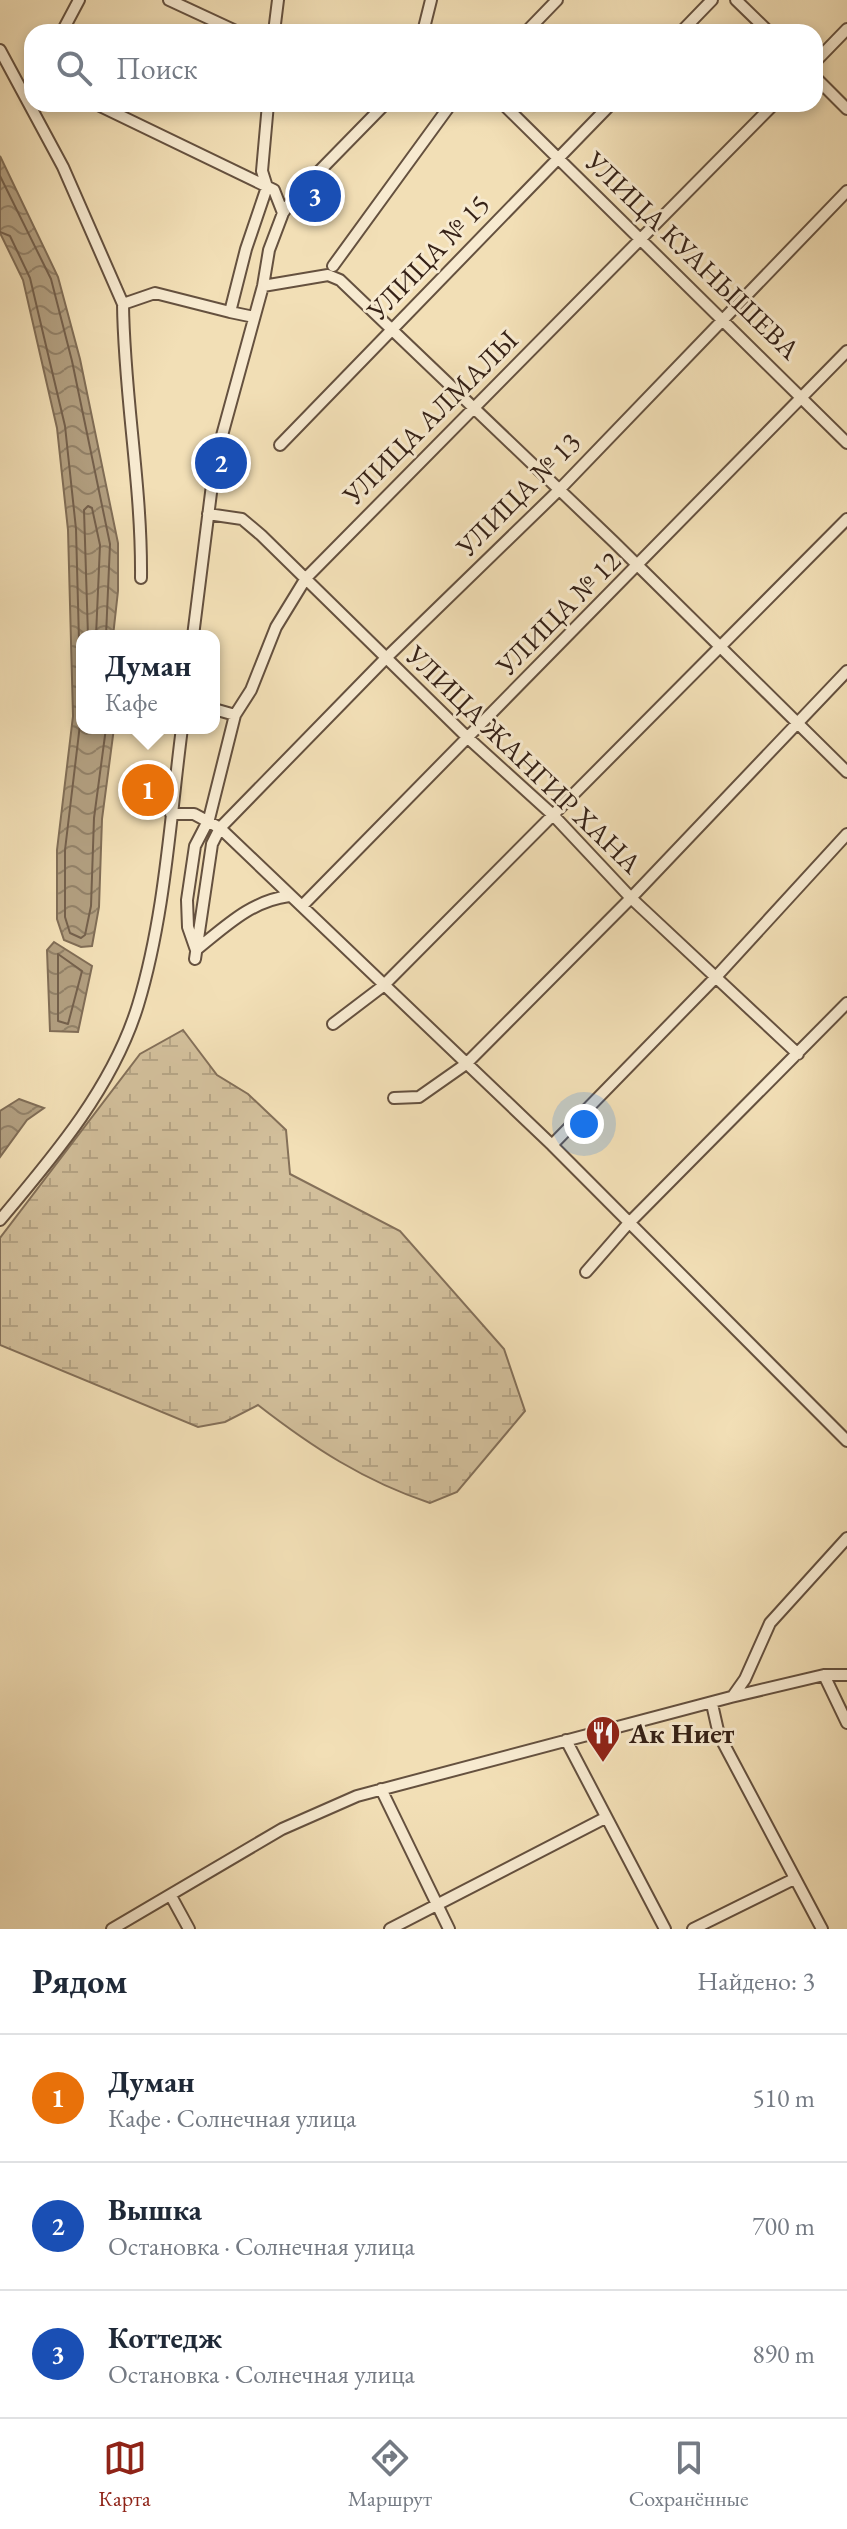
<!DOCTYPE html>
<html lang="ru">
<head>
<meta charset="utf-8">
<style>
  body { margin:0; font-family:"EB Garamond",serif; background:#f6f6f7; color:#1f2937 }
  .you { position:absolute; left:584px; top:1124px; width:28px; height:28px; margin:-20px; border:6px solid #fff; border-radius:50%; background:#1a73e8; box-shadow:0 0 0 12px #1a73e833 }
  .badge { display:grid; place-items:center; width:52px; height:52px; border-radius:50%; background:#8f2418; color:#fff; font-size:26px; font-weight:700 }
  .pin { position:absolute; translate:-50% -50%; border:4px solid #fff; box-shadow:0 2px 8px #0006 }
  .popup { position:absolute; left:76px; top:630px; width:144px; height:104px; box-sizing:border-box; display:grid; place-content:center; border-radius:16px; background:#fff; filter:drop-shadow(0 2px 6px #0005); font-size:26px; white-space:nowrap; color:#747a83 }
  .popup b { font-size:30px; color:#1f2937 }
  .popup::after { content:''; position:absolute; left:50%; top:100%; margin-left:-16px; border:16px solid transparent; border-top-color:#fff }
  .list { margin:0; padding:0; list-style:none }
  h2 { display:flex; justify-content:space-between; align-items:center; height:104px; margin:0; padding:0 32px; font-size:34px }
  h2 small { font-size:26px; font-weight:400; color:#747a83 }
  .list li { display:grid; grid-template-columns:52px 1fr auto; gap:24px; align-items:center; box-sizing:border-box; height:128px; padding:0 32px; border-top:2px solid #e0e1e3 }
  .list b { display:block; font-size:30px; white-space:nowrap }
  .list p { margin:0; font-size:26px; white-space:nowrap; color:#747a83 }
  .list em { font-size:26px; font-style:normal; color:#747a83 }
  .icon { flex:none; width:44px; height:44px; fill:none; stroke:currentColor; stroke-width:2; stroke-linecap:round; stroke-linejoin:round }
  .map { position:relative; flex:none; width:847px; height:1929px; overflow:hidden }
  .search { position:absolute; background:#fff; box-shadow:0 4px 12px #0003; left:24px; right:24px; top:24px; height:88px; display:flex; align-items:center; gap:20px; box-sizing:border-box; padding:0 28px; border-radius:24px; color:#747a83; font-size:30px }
  .sheet { height:488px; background:#fff }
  nav { display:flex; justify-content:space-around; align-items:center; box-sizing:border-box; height:112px; border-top:2px solid #e0e1e3; background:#fff; font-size:22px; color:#747a83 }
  nav a { display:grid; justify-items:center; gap:4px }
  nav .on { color:#8f2418 }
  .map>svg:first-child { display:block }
  .wetland { fill:url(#wetland-marsh); stroke:#847059; stroke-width:2 }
  .water { fill:url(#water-waves); stroke:#806d56; stroke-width:2 }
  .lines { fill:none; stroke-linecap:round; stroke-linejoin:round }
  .shore { stroke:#74604c; stroke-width:2 }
  .minor-casing { stroke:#65513f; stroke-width:14 }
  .minor { stroke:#f7ead0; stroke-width:10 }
  .labels { text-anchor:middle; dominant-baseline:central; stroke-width:6; stroke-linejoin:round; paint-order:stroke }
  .street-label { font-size:28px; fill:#362217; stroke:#f7ead0 }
  .poi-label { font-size:28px; font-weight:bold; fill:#362217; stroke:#f7ead0; text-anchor:start }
</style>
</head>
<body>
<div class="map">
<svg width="847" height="1929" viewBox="0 0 847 1929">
  <defs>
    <pattern id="wetland-marsh" width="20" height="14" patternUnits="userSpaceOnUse" patternTransform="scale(2)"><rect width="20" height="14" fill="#d2bf9b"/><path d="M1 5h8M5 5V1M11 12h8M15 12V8" fill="none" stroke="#b5a485"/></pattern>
    <pattern id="water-waves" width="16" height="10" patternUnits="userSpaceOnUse" patternTransform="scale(2)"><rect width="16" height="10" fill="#b29f80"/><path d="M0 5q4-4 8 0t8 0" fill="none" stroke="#928168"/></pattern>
  </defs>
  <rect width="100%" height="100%" fill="#f2dfb6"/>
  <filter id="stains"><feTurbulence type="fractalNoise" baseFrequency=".0025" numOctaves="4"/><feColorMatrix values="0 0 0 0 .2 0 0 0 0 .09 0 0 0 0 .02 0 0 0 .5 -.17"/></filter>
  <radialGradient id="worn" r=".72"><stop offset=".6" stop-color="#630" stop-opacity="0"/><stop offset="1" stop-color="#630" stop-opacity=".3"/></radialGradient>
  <!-- wetland -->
  <path class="wetland" d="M183 1030 217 1075 248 1094 286 1130 290 1174 400 1231 504 1349 525 1411 457 1492 430 1503C364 1481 312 1447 258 1405L225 1422 198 1427 0 1345V1238L140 1054Z"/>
  <!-- water -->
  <path class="water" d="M0 156 58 277 80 359 118 543V591L113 636H82V728H114L102 819 99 907 92 946 81 947 64 940 57 919V850L73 716 68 530 57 428 23 280 0 233Z
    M54 942 92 966 78 1032 50 1031 47 950Z
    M19 1099 44 1108 27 1120 0 1157V1111Z"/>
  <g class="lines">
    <!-- shore -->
    <path class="shore" d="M0 176 51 279 72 361 110 544 106 636
      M0 232 10 236 30 278 65 426 76 529 81 716 65 850V917L70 933 81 938 85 935 91 906 94 818 106 728
      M88 636 84 510 88 506 92 508 100 545 96 636
      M58 954 82 971 68 1024 58 1021Z"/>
    <defs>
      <path id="minor" d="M169 0 238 32
        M736 0 769 32
        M62 32 79 0
        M274 32 278 0
        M423 32 431 0
        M526 32 557 0
        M681 32 712 0
        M0 50 63 167 123 304 155 293 230 312 246 249 267 187 262 171 268 104
        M815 62 847 29
        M815 77 847 109
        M96 104 274 190 283 213
        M503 104 847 443
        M333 266 451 104
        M263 286 328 275 340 280 614 542 847 772
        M123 304C124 396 142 485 141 578
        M230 312 254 317
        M280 445 611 104
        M208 514 242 519 261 535 468 738 554 816 631 898 798 1054
        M193 636 215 461 263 286 269 250 283 213 295 196 385 104
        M214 709 235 715
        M171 814H194L220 828 552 1145 847 1441
        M289 896C251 901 226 926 196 950L188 927 187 900 195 846 209 819 235 715 251 690 276 627 306 578 774 104
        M302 906 847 351
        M195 959 212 844 220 828 386 658 558 491 847 191
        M333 1024 383 986 847 519
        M394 1098 419 1097 466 1064 631 898 847 671
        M552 1145 715 978 847 834
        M0 1220C54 1156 113 1087 138 1005 165 916 170 820 182 728
        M586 1272 627 1225 847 1003
        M824 1675 847 1723
        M733 1696 745 1679 770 1623 847 1538
        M712 1704 719 1735 822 1929
        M566 1740 665 1929
        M381 1789 449 1929
        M171 1896 189 1929
        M112 1929 282 1829 357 1796 731 1697 824 1675H847
        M390 1929 605 1818
        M693 1929 794 1879"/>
    </defs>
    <!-- minor casing -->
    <use href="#minor" class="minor-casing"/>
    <!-- minor -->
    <use href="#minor" class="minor"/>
  </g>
  <!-- icons -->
  <defs>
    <symbol id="restaurant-pin" viewBox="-11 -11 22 30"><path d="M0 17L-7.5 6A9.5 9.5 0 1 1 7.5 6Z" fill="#8f2418" stroke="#f7ead0"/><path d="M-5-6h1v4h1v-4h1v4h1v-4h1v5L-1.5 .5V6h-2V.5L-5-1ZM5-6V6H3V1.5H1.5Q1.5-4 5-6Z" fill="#fff"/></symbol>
  </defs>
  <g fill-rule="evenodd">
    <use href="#restaurant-pin" x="583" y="1713" width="40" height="54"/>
  </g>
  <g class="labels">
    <!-- street labels -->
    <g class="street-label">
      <text transform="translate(693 255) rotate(44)">УЛИЦА КУАНЫШЕВА</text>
      <text transform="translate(428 257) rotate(-46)">УЛИЦА № 15</text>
      <text transform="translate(430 417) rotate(-45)">УЛИЦА АЛМАЛЫ</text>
      <text transform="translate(518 494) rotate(-45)">УЛИЦА № 13</text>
      <text transform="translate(558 613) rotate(-45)">УЛИЦА № 12</text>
      <text transform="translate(524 759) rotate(44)">УЛИЦА ЖАНГИР ХАНА</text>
    </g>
    <!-- poi labels -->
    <g class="poi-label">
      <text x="629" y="1733">Ак Ниет</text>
    </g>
  </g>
  <rect width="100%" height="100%" filter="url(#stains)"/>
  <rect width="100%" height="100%" fill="url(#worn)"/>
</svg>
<div class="you"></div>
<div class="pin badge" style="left:148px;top:790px;background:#e8710a">1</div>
<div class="popup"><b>Думан</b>Кафе</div>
<div class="pin badge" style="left:221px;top:463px;background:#1a4fb4">2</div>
<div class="pin badge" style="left:315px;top:196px;background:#1a4fb4">3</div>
<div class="search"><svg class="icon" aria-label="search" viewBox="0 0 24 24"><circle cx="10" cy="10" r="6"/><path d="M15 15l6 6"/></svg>Поиск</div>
</div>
<section class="sheet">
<h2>Рядом<small>Найдено: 3</small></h2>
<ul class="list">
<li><span class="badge" style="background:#e8710a">1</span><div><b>Думан</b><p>Кафе · Солнечная улица</p></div><em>510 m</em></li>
<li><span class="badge" style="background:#1a4fb4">2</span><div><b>Вышка</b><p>Остановка · Солнечная улица</p></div><em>700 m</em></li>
<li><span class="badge" style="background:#1a4fb4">3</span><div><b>Коттедж</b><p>Остановка · Солнечная улица</p></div><em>890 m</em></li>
</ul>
</section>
<nav>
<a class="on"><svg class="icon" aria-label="map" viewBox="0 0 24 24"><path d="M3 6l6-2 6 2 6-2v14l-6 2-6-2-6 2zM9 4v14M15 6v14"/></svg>Карта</a>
<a><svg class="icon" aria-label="directions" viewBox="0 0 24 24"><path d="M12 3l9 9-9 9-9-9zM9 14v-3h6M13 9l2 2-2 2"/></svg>Маршрут</a>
<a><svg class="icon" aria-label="saved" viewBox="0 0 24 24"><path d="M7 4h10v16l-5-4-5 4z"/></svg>Сохранённые</a>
</nav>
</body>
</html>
